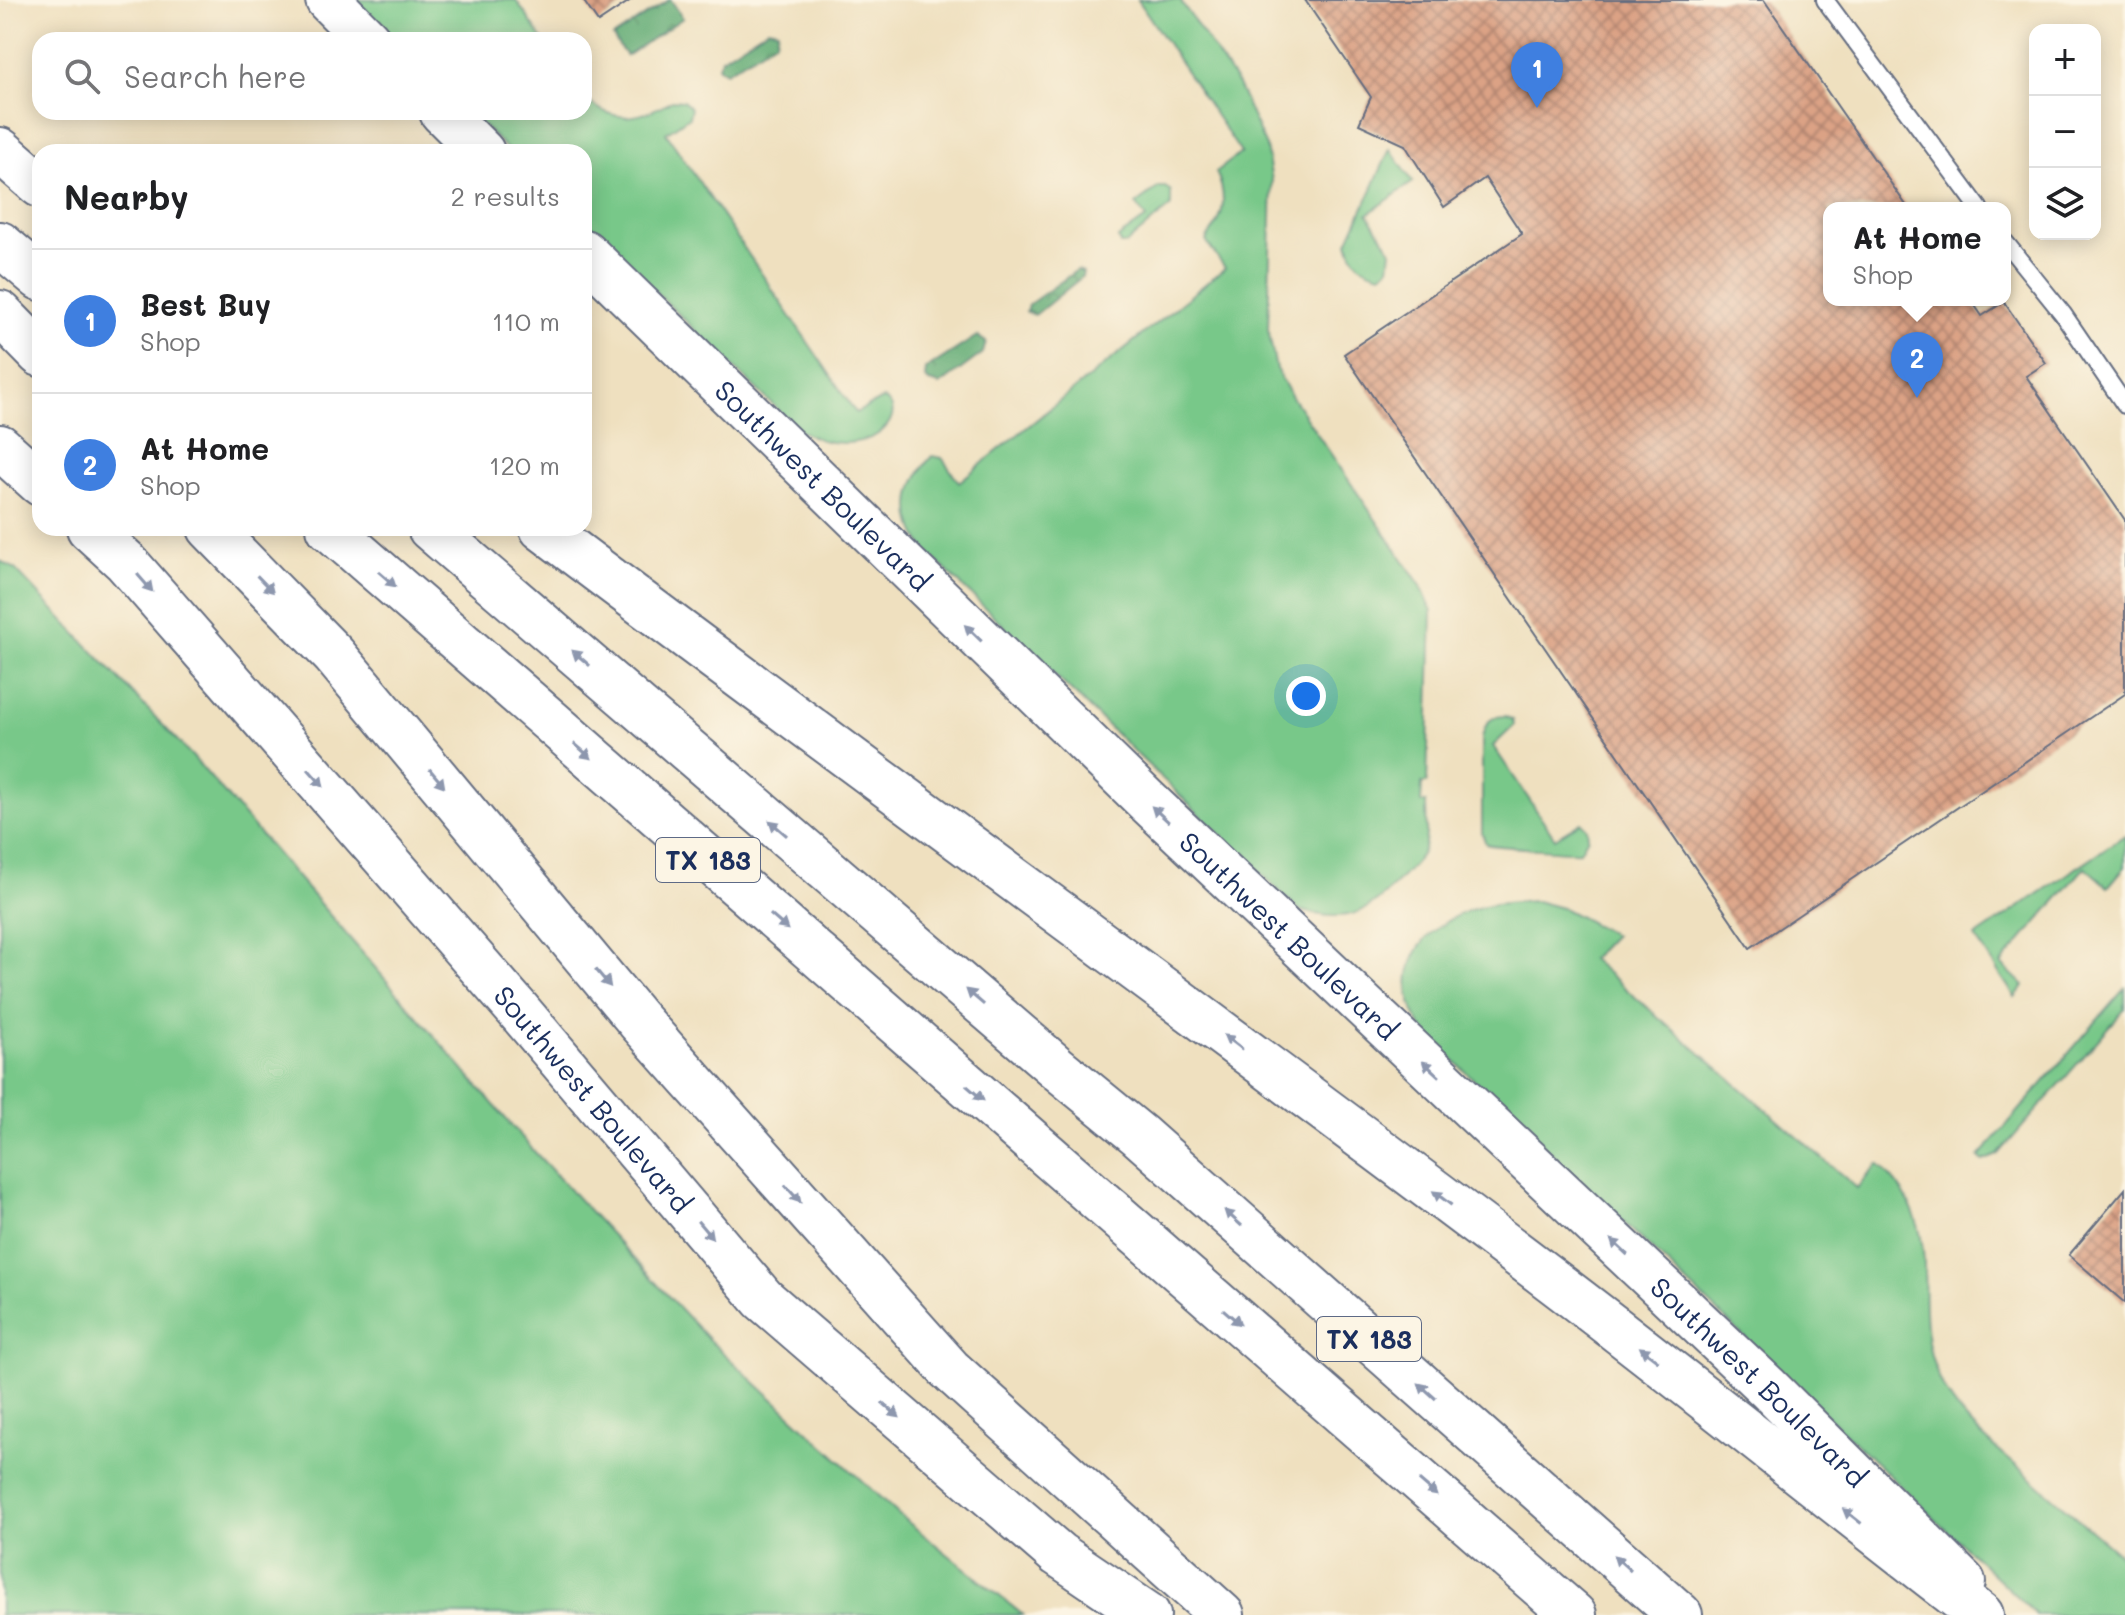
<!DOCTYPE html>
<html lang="en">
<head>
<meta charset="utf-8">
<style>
  body { margin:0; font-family:Mali,sans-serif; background:#f6f6f6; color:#202124 }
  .controls { position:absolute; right:24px; top:24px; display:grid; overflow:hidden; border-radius:16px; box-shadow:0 4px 20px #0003 }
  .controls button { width:72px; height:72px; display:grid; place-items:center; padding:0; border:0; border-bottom:2px solid #e0e0e0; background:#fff; color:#202124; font:40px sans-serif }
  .you { position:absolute; left:1306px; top:696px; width:28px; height:28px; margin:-20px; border:6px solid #fff; border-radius:50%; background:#1a73e8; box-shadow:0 0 0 12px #1a73e833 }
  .badge { display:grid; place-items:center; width:52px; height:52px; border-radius:50%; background:#1f6fb2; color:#fff; font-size:26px; font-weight:700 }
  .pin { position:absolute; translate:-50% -66px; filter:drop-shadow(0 2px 4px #0008) }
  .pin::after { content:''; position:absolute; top:42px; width:28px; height:24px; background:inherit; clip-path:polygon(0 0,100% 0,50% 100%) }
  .popup { position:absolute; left:1823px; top:202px; width:188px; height:104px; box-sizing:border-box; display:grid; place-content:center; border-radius:16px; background:#fff; filter:drop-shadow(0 2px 6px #0005); font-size:26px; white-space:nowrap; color:#757577 }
  .popup b { font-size:30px; color:#202124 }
  .popup::after { content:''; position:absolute; left:50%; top:100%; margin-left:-16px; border:16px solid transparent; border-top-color:#fff }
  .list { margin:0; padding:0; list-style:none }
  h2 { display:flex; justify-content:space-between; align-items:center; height:104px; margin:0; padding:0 32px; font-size:34px }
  h2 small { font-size:26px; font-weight:400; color:#757577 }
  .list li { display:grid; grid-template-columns:52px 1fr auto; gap:24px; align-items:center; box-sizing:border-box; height:144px; padding:0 32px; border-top:2px solid #e0e0e0 }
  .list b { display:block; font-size:30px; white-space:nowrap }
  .list p { margin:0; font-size:26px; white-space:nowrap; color:#757577 }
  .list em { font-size:26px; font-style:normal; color:#757577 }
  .icon { flex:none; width:44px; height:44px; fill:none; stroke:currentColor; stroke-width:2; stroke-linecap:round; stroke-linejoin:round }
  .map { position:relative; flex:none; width:2125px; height:1615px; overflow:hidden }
  .search { position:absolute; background:#fff; box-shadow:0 4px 20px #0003; left:32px; top:32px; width:560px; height:88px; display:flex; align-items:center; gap:20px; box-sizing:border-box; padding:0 28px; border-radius:24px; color:#757577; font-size:30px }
  .panel { position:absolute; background:#fff; box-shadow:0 4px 20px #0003; left:32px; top:144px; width:560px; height:392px; border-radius:24px }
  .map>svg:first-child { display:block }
  .green { fill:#78c889; stroke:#4a7c74; stroke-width:2 }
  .forest { fill:url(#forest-crowns); stroke:#3e6e6a; stroke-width:2 }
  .building { fill:url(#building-cross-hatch) }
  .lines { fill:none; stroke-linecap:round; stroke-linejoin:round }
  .service-casing { stroke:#656d80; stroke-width:20 }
  .secondary-casing { stroke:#656d80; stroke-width:48 }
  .motorway-casing { stroke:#656d80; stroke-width:48 }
  .service { stroke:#fff; stroke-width:16 }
  .secondary { stroke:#fff; stroke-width:44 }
  .motorway { stroke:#fff; stroke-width:44 }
  .oneway { fill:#8d97ae }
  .labels { text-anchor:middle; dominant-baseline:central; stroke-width:6; stroke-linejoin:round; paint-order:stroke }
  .shield { fill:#fcf5e5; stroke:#5e6a86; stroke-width:2 }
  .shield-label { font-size:26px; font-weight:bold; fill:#1b2f5e }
  .street-label { font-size:28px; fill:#1b2f5e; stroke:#fcf5e5 }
</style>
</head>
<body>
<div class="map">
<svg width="2125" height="1615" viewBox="0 0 2125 1615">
  <defs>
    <pattern id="forest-crowns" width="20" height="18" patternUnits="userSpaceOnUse" patternTransform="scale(2)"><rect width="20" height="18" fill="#62ac75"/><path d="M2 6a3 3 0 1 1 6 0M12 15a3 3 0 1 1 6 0" fill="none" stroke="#508c63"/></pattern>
    <pattern id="building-cross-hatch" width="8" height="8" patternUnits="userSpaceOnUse" patternTransform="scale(2)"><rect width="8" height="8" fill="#dba285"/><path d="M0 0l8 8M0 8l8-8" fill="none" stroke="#b18470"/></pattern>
  </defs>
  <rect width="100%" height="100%" fill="#fcf5e5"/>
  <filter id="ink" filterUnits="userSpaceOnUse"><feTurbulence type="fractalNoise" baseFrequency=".0125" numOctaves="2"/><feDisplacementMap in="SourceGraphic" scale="16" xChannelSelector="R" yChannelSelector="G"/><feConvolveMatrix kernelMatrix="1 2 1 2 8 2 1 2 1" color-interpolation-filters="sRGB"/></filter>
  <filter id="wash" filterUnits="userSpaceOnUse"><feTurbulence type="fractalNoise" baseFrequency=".006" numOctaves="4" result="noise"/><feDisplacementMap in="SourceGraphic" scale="32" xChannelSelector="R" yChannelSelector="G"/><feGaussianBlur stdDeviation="1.8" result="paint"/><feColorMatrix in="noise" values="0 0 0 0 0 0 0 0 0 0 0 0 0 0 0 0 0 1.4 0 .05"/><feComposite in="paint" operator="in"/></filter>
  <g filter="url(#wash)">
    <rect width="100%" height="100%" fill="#efe0bf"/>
    <!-- green -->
    <path class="green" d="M353 0H516L543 40H394Z
      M1138 0H1180L1238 85 1266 147 1272 180 1268 329 1276 369 1292 397 1421 586 1432 611 1427 783H1422L1421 803H1426C1426 817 1428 833 1424 847 1421 859 1410 868 1402 877 1369 913 1348 925 1299 910L928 553C902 520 905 486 932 456L942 458 959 482 1225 268 1206 241C1209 234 1213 231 1217 224 1226 207 1224 189 1216 172L1241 153Z
      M584 98C616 125 639 120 672 100L683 101 691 108 689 117 666 133 856 413 880 400 884 399C900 408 891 425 878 434 870 440 857 442 847 443 829 444 814 439 799 430L584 223V152H510L469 112H584Z
      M1390 149 1413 182 1368 214 1391 250 1389 268 1381 274C1364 271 1352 260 1348 242Z
      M1159 187H1165L1171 191V206L1126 244H1120L1118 238 1146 218 1136 204Z
      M0 561 14 568 193 757 532 1149 708 1339 898 1514 1023 1615H0Z
      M1505 716 1513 720 1514 726 1493 746 1555 838 1581 822 1587 828 1588 837 1580 851C1574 852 1490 846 1486 844L1482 833V738C1485 724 1489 716 1505 716Z
      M2125 835V867L2108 887 2085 867 2001 964 2024 986 2015 997 1975 937Z
      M1536 901 1565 909 1614 935 1591 959 1857 1188 1878 1164C1954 1234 1905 1298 1938 1376 1956 1420 1997 1449 2032 1479 2063 1506 2094 1533 2125 1559V1615H2036L1426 1034C1386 977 1418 924 1480 907 1498 902 1517 902 1536 901Z
      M2125 988V1009L1998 1155 1983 1161 1979 1157Z"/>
    <!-- forest -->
    <path class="forest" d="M669 0H671L683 18 626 56 613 37Z
      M768 28 778 30 776 41 726 72 719 68 718 65 722 58Z
      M1077 270 1083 272 1082 277 1035 315 1026 312 1028 305Z
      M977 336 986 342 983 353 940 385 929 382 925 378 926 369Z"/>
    <g id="blocks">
      <!-- building -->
      <path class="building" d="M583 0H631L598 22Z
        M1305 0H1764L1908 208H1829V300H1971L1982 316 2004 302 2046 363 2026 376 2125 520V694L1750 948 1344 354 1522 234 1485 178 1444 207 1405 145 1359 124 1371 97Z
        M2125 1189V1303L2069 1255Z"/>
    </g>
  </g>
  <g filter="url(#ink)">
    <use href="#blocks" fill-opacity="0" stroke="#656d80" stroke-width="2"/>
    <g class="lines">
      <defs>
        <path id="service" d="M1825 0 1979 208
          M2005 242 2063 314 2125 405"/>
        <g id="secondary">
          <path d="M328 0 368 40"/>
          <path d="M442 112 482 152"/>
          <path id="s1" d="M584 252 1148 802 1768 1388 1963 1582"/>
          <path d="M0 447 40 483"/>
          <path id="s2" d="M89 528 125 561 518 1010 763 1299 1058 1554 1148 1615"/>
        </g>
        <path id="motorway" d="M0 150 40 185
          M0 244 40 278
          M0 313 40 354
          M210 528 334 655 638 1020 949 1369 1222 1615
          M329 528 1574 1615
          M430 528 1056 1067 1139 1135 1680 1615
          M542 528C875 780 1213 1023 1545 1275 1692 1386 1835 1503 1981 1615"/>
      </defs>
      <!-- service casing -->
      <use href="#service" class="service-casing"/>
      <!-- secondary casing -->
      <use href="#secondary" class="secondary-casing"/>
      <!-- motorway casing -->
      <use href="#motorway" class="motorway-casing"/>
      <!-- service -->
      <use href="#service" class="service"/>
      <!-- secondary -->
      <use href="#secondary" class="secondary"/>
      <!-- motorway -->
      <use href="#motorway" class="motorway"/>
    </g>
    <!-- one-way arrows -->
    <defs><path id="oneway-solid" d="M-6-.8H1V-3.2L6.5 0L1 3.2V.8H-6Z" transform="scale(2)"/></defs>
    <g class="oneway">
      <use href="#oneway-solid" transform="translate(387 579) rotate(41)"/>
      <use href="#oneway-solid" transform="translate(145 583) rotate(49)"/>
      <use href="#oneway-solid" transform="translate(265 584) rotate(46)"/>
      <use href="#oneway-solid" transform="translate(973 633) rotate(-136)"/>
      <use href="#oneway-solid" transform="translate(581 658) rotate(-139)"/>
      <use href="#oneway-solid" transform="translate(583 751) rotate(41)"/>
      <use href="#oneway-solid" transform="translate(316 778) rotate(49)"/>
      <use href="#oneway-solid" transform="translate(437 778) rotate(50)"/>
      <use href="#oneway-solid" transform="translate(1160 814) rotate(-137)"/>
      <use href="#oneway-solid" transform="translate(778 828) rotate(-139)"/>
      <use href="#oneway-solid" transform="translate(779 922) rotate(41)"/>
      <use href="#oneway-solid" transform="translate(603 978) rotate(50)"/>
      <use href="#oneway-solid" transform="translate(975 997) rotate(-139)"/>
      <use href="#oneway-solid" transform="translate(1233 1042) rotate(-143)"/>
      <use href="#oneway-solid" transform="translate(1431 1069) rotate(-137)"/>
      <use href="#oneway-solid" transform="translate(975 1093) rotate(41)"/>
      <use href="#oneway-solid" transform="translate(793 1194) rotate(48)"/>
      <use href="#oneway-solid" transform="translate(1442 1198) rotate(-143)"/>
      <use href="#oneway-solid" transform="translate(1233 1218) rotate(-138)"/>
      <use href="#oneway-solid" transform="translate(705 1230) rotate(50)"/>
      <use href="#oneway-solid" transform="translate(1619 1247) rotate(-137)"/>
      <use href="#oneway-solid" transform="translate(1232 1317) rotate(41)"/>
      <use href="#oneway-solid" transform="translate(1649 1354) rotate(-143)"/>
      <use href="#oneway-solid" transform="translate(1427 1391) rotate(-138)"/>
      <use href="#oneway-solid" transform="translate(891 1410) rotate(41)"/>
      <use href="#oneway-solid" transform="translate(1428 1488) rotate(41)"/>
      <use href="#oneway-solid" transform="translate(1852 1516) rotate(-142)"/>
      <use href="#oneway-solid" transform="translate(1622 1563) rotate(-138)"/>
    </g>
  </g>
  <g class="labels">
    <!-- shield labels -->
    <g class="shield">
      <rect x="656" y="838" width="104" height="44" rx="6"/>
      <rect x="1317" y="1317" width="104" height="44" rx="6"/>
    </g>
    <g class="shield-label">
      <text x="708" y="860">TX 183</text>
      <text x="1369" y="1339">TX 183</text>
    </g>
    <!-- street labels -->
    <g class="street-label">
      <text stroke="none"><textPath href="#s1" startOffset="334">Southwest Boulevard</textPath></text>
      <text stroke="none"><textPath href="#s1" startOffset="982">Southwest Boulevard</textPath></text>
      <text stroke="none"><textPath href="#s2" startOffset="762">Southwest Boulevard</textPath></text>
      <text stroke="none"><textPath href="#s1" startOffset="1630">Southwest Boulevard</textPath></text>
    </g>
  </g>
</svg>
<div class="controls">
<button>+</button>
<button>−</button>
<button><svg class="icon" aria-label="layers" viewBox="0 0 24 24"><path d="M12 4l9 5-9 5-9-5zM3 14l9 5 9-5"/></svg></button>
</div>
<div class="you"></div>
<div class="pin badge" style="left:1537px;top:108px;background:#3f7fe0">1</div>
<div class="pin badge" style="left:1917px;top:398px;background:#3f7fe0">2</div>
<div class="popup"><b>At Home</b>Shop</div>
<div class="search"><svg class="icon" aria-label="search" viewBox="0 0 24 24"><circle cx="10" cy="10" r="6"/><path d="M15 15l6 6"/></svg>Search here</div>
<section class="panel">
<h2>Nearby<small>2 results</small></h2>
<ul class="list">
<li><span class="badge" style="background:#3f7fe0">1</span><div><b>Best Buy</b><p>Shop</p></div><em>110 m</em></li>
<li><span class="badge" style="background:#3f7fe0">2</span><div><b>At Home</b><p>Shop</p></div><em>120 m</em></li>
</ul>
</section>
</div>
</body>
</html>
